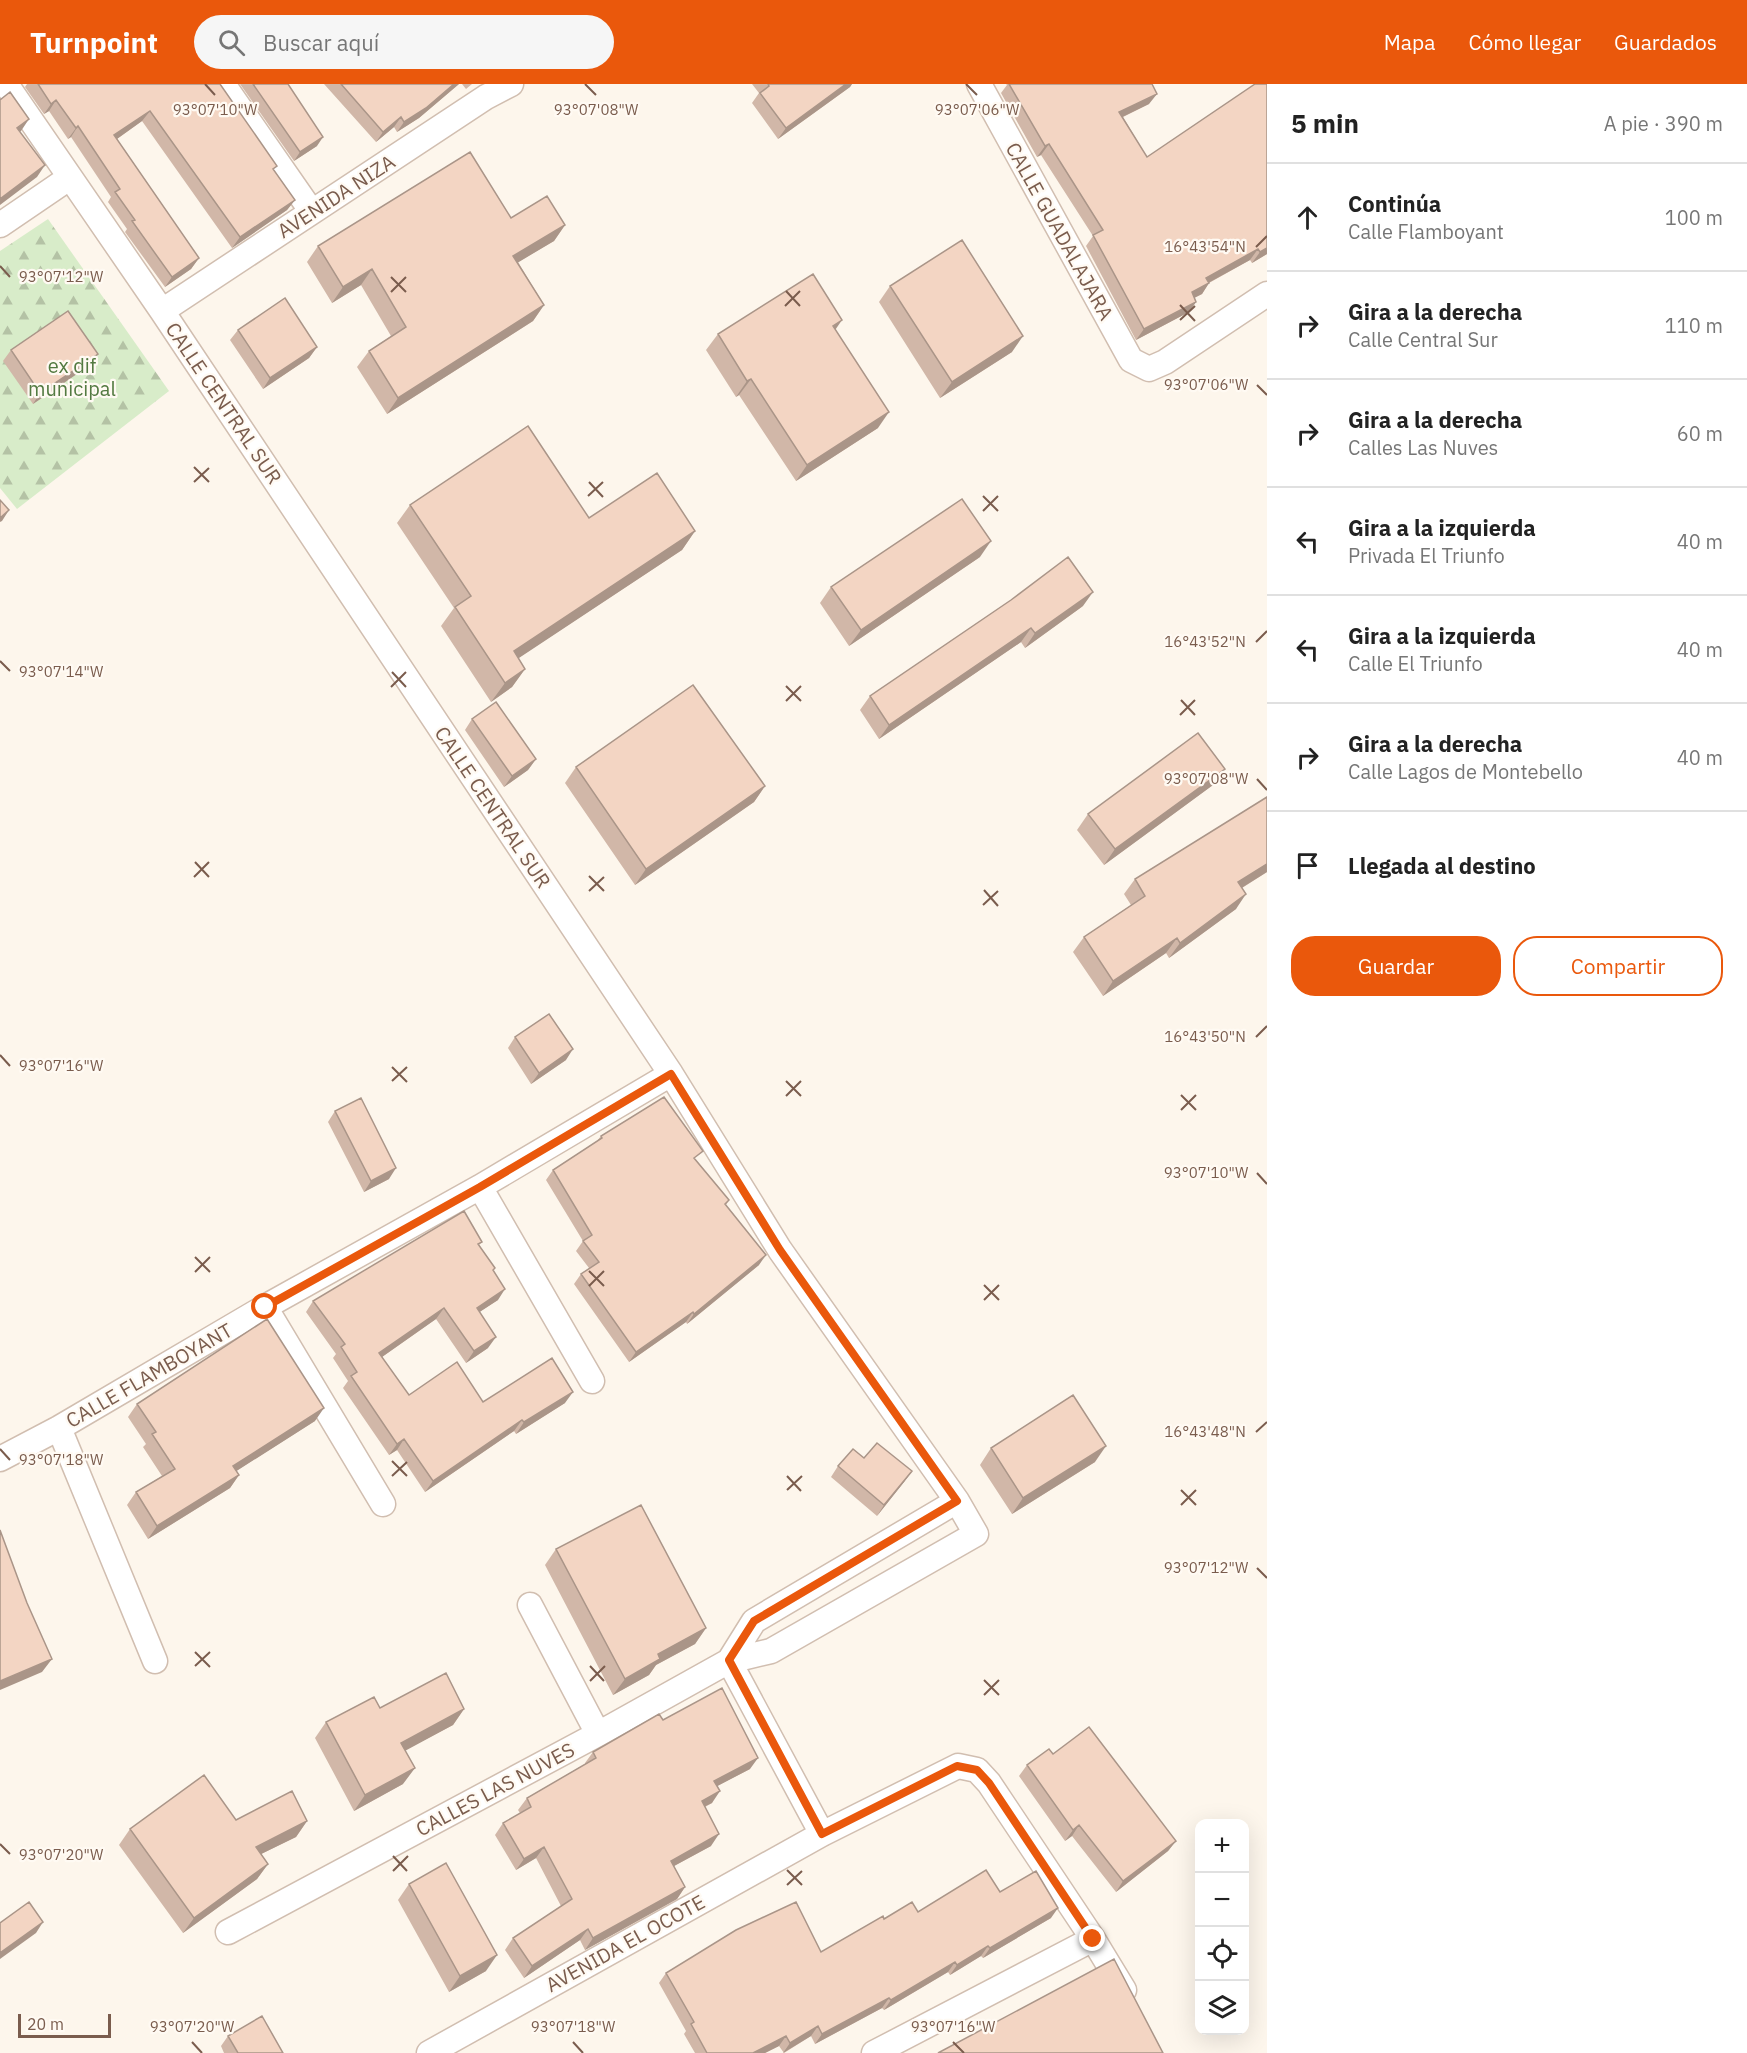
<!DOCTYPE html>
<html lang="es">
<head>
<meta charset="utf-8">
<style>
  body { margin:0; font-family:"IBM Plex Sans",sans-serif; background:#f6f6f6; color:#222 }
  .controls { position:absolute; right:18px; bottom:18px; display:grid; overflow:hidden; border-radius:12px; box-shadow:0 6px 24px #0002 }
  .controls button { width:54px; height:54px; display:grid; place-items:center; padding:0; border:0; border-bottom:2px solid #e0e0e0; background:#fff; color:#222; font:30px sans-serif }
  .scale { position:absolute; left:18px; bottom:15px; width:93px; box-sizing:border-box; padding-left:6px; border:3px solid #7a5c4d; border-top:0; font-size:16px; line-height:21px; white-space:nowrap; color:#7a5c4d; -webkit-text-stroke:4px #fffaf3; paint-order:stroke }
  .stop { position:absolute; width:18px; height:18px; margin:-14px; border:4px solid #ea580c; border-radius:50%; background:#fff }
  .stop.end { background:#ea580c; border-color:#fff; box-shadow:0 2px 6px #0008 }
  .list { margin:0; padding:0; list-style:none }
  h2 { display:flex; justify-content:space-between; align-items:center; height:78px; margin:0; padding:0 24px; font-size:26px }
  h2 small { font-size:20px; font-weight:400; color:#767676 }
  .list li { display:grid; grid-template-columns:39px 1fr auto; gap:18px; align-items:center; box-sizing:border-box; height:108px; padding:0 24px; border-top:2px solid #e0e0e0 }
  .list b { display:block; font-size:22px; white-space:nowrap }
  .list p { margin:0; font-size:20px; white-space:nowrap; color:#767676 }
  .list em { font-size:20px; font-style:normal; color:#767676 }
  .actions { display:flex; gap:12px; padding:18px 24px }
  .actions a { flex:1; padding:14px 0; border:2px solid #ea580c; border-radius:24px; text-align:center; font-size:21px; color:#ea580c }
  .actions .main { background:#ea580c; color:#fff }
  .icon { flex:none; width:33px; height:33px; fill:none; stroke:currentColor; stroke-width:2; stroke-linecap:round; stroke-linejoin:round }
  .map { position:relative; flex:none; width:1267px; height:1969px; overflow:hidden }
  header { display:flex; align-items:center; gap:36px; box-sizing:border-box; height:84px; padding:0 30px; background:#ea580c; color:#fff }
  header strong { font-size:28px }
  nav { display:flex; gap:33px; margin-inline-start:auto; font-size:21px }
  .search { width:420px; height:54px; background:#f6f6f6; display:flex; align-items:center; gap:15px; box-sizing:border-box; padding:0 21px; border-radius:33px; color:#767676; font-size:22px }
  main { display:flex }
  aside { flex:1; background:#fff }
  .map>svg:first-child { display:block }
  .forest { fill:url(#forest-firs) }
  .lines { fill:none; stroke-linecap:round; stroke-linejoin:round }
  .street-casing { stroke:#d1beb0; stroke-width:27 }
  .street { stroke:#fff; stroke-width:24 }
  .wall { fill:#d1b7a8 }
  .shaded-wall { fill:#aa9588 }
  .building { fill:#f3d5c3; stroke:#aa9588; stroke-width:1.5 }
  .route { stroke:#ea580c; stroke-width:8 }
  .ticks { fill:none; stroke:#7a5c4d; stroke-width:2 }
  .labels { text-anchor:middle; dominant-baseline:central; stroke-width:4.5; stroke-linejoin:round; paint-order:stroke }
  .street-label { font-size:20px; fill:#7a5c4d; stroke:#fffaf3 }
  .park-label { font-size:20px; fill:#537a41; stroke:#fffaf3 }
  .ticks-label { font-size:15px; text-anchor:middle; fill:#7a5c4d; stroke:#fffaf3; stroke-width:4.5; stroke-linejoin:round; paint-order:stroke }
</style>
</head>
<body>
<header>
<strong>Turnpoint</strong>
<div class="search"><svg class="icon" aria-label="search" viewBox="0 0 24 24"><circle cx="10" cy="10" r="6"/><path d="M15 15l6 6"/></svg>Buscar aquí</div>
<nav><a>Mapa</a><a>Cómo llegar</a><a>Guardados</a></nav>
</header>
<main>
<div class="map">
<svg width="1267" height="1969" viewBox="0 0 1267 1969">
  <defs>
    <pattern id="forest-firs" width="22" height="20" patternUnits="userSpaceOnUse" patternTransform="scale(1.5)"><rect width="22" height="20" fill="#d8ecc9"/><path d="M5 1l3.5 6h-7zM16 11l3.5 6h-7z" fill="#b4c2a5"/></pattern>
  </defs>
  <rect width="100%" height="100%" fill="#fdf6ec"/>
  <!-- forest -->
  <path class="forest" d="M48 135 169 307 17 425 0 404V167Z"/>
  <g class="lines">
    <defs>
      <path id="street" d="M6 0 162 227 671 990 780 1166 957 1417 976 1450 771 1567 729 1577 598 1650 228 1848
        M223 0 312 128
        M979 0 1131 276 1149 285 1165 278 1267 210
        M0 141 69 94
        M162 227 486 13 511 0
        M480 1103 592 1297
        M265 1223 383 1420
        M59 1344 155 1577
        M0 1375 59 1344 265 1223 480 1103 671 990
        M530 1521 598 1650
        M729 1577 754 1537 957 1417
        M729 1577 822 1750
        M429 1969 822 1750 958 1682 977 1686 989 1699 1093 1855 1124 1906
        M874 1969 1093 1855"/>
    </defs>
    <!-- street casing -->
    <use href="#street" class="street-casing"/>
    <!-- street -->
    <use href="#street" class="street"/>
  </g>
  <!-- wall -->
  <path class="wall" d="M27 0H220L274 87 295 116 287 126 232 164 142 37 117 55 199 174 191 185 165 203 125 148 127 145 108 118 111 113 71 53 68 55 49 27 44 30 25 3Z
    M240 0H288L317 62 294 77Z
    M324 0H459L419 34 397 48 394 43 376 58Z
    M462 0H472L466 5Z
    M752 0H852L850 3 778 55 752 19 759 9Z
    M1006 0H1152L1149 20 1123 33 1147 73 1267 0V170L1252 179 1250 176 1209 199 1202 210 1194 214 1196 218 1189 228 1136 256 1086 162 1093 152 1041 71 1037 73 1001 9 1007 1Z
    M511 134 565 141 554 157 518 178 544 221 533 237 387 330 357 283 369 267 391 252 361 201 332 219 307 178 318 162Z
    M890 202 1012 268 940 314 879 218Z
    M238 246 317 263 309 274 263 305 230 256Z
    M836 246 878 344 796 397 739 311 736 313 706 266 718 250Z
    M11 266 98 270 90 281 33 320 3 277Z
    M410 421 589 434 695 447 682 466 518 574 525 585 512 603 491 618 441 542 454 524 397 439Z
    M980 473 849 562 820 519 831 503Z
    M1083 522 1025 564 1021 558 879 655 860 626 870 612Z
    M472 635 536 675 528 686 504 703 465 646Z
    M576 683 765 702 754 718 635 801 565 699Z
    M1225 685 1213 701 1104 781 1077 746 1088 730Z
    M1267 713V788L1242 804 1236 825 1169 874 1166 869 1103 912 1073 868 1084 853 1131 821 1124 810 1135 795Z
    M515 953 566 976 531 1000 508 964Z
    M335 1027 389 1095 364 1108 328 1038Z
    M601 1052 696 1076 729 1116 726 1121 759 1181 687 1240 686 1238 629 1278 574 1200 581 1190 589 1184 576 1167 583 1157 546 1096 553 1086 597 1057Z
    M482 1158 479 1161 495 1184 493 1187 498 1216 479 1228 488 1264 466 1279 436 1235 382 1273 409 1311 483 1318 565 1319 516 1350 514 1347 425 1408 397 1366 389 1371 343 1304 348 1297 333 1274 336 1270 306 1228 313 1217Z
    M137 1320 315 1337 236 1387 239 1391 230 1404 148 1455 127 1421 136 1408 162 1392 143 1363 146 1360 128 1333Z
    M991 1364 1095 1378 1012 1430 980 1381Z
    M864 1374 912 1387 904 1398 877 1432 831 1393 838 1382Z
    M556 1465 706 1544 695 1560 656 1581 649 1591 613 1611 545 1481Z
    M380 1624 464 1625 453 1641 405 1666 403 1700 354 1727 315 1654 326 1638Z
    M663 1636 750 1685 717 1702 712 1719 705 1723 711 1762 674 1782 685 1803 677 1815 585 1866 580 1856 524 1894 505 1866 513 1854 561 1822 536 1774 516 1786 495 1751 503 1739 520 1729 518 1726 527 1714 585 1680V1679L593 1668Z
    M1053 1670 1176 1757 1168 1767 1116 1808 1072 1752 1065 1757 1019 1692 1027 1681Z
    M236 1736 307 1737 296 1753 261 1770 268 1780 257 1795 183 1849 119 1761 130 1745Z
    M409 1800 486 1887 449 1908 398 1816Z
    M1000 1808 1051 1834 983 1874 981 1872 950 1891 948 1888 884 1926 882 1924 815 1960 811 1952 784 1969 779 1962 765 1969H695L684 1950 686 1947 659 1899 666 1889 821 1868 884 1835 918 1828Z
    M228 1952 283 1969H224L221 1962Z"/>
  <!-- shaded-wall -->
  <path class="shaded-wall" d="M454 0H459L419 34 397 48 404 38Z
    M846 0H852L850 3 778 55 786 44Z
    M1157 10 1149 20 1112 38 1119 28Z
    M56 16 49 27 44 30 51 20Z
    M150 27 142 37 107 62 114 51Z
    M401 33 394 43 376 58 383 48Z
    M29 35 21 47 9 56 17 44Z
    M78 42 71 53 68 55 76 44Z
    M323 53 317 62 294 77 300 68Z
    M1049 60 1041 71 1037 73 1045 62Z
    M45 81 37 93 0 121V115Z
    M295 116 287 126 232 164 240 153Z
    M565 141 554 157 502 188 513 172Z
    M1267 164V170L1252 179 1260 168Z
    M1258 165 1250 176 1199 204 1206 194Z
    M199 174 191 185 165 203 172 193Z
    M372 185 361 201 332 219 343 203Z
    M1209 199 1202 210 1184 219 1192 208Z
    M1196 218 1189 228 1136 256 1144 245Z
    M544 221 533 237 387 330 398 314Z
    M842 236 831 252 833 242Z
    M1023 252 1012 268 940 314 952 298Z
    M317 263 309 274 263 305 270 294Z
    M98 270 90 281 33 320 40 309Z
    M751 295 739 311 736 313 747 297Z
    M889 328 878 344 796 397 807 381Z
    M9 426 2 437 0 438V434Z
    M695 447 682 466 501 586 514 567Z
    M991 457 980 473 849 562 861 546Z
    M1093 508 1083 522 1025 564 1035 549Z
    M1031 544 1021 558 879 655 889 641Z
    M525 585 512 603 491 618 505 599Z
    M536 675 528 686 504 703 512 692Z
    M1225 685 1213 701 1104 781 1115 765Z
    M765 702 754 718 635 801 646 785Z
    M1267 780V788L1227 813 1238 798Z
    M1246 810 1236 825 1169 874 1180 859Z
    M1177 854 1166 869 1103 912 1113 897Z
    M573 965 566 976 531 1000 539 989Z
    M396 1084 389 1095 364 1108 371 1097Z
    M766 1171 759 1181 687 1240 694 1230Z
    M505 1205 498 1216 469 1235 477 1224Z
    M444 1224 436 1235 372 1280 379 1269Z
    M693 1228 686 1238 629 1278 636 1268Z
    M496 1253 488 1264 466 1279 474 1267Z
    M573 1308 565 1319 516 1350 524 1338Z
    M324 1324 315 1337 224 1395 233 1382Z
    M522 1336 514 1347 425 1408 433 1397Z
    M404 1355 397 1366 389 1371 397 1360Z
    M1106 1362 1095 1378 1012 1430 1023 1414Z
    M912 1387 904 1398 877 1432 884 1421Z
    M239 1391 230 1404 148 1455 157 1442Z
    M706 1544 695 1560 656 1581 649 1591 613 1611 625 1595 658 1570Z
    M52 1575 42 1588 0 1606V1597Z
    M464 1625 453 1641 390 1675 401 1659Z
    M758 1674 750 1685 706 1708 714 1697Z
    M415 1684 403 1700 354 1727 365 1711Z
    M720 1707 712 1719 693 1728 702 1717Z
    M307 1737 296 1753 245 1778 256 1763Z
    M1079 1741 1072 1752 1065 1757 1073 1746Z
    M719 1750 711 1762 663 1788 671 1777Z
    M1176 1757 1168 1767 1116 1808 1123 1797Z
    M544 1763 536 1774 516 1786 524 1775Z
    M268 1780 257 1795 183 1849 194 1834Z
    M685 1803 677 1815 585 1866 593 1854Z
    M1058 1824 1051 1834 983 1874 990 1864Z
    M43 1838 36 1849 0 1875V1869Z
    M588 1845 580 1856 524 1894 532 1882Z
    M988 1862 981 1872 950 1891 957 1881Z
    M497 1871 486 1887 449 1908 460 1892Z
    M955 1878 948 1888 884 1926 891 1916Z
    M889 1914 882 1924 815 1960 822 1950Z
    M818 1942 811 1952 783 1969 790 1959Z
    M786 1952 779 1962 765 1969H753Z"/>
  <!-- building -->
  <path class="building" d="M38 0H220L277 82 273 85 295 116 240 153 150 27 114 51 199 174 172 193 132 137 135 136 115 108 120 105 78 42 76 44 56 16 51 20Z
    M253 0H288L323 53 300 68Z
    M341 0H454L426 24 404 38 401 33 383 48Z
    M768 0H846L786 44 760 9 769 2Z
    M1009 0H1152L1157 10 1119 28 1147 73 1255 0H1267V164L1260 168 1258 165 1206 194 1209 199 1192 208 1196 218 1144 245 1093 151 1103 146 1049 60 1045 62Z
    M10 8 29 35 17 44 45 81 0 115V16Z
    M470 68 511 134 547 112 565 141 513 172 544 221 398 314 369 267 406 243 372 185 343 203 318 162Z
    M962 156 1023 252 952 298 890 202Z
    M813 190 842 236 833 242 889 328 807 381 751 295 747 297 718 250Z
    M285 214 317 263 270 294 238 246Z
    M68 227 98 270 40 309 11 266Z
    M528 342 589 434 657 389 695 447 514 567 525 585 505 599 455 523 471 512 410 421Z
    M962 415 991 457 861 546 831 503Z
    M0 416 9 426 0 434Z
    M1068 473 1093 508 1035 549 1031 544 889 641 870 612 1011 516Z
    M693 601 765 702 646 785 576 683Z
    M496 618 536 675 512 692 472 635Z
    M1198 649 1225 685 1115 765 1088 730Z
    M1267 713V780L1238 798 1246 810 1180 859 1177 854 1113 897 1084 853 1145 812 1135 795Z
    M549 930 573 965 539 989 515 953Z
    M664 1013 703 1067 694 1074 729 1116 725 1120 766 1171 694 1230 693 1228 636 1268 581 1190 599 1178 583 1157 592 1151 553 1086 602 1054 601 1052Z
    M361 1014 396 1084 371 1097 335 1027Z
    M464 1127 482 1158 478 1160 495 1184 493 1186 505 1205 477 1224 496 1253 474 1267 444 1224 379 1269 409 1311 457 1278 483 1318 552 1274 573 1308 524 1338 522 1336 433 1397 404 1355 397 1360 351 1292 357 1288 341 1263 345 1260 313 1217Z
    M267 1235 324 1324 233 1382 239 1391 157 1442 136 1408 175 1385 152 1350 156 1348 137 1320Z
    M1073 1311 1106 1362 1023 1414 991 1364Z
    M877 1359 912 1387 884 1421 838 1382 853 1365 864 1374Z
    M641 1421 706 1544 658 1570 660 1575 625 1595 556 1465Z
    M0 1446 27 1519 52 1575 0 1597Z
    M446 1589 464 1625 401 1659 415 1684 365 1711 326 1638 374 1613 380 1624Z
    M722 1604 758 1674 714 1697 720 1707 702 1717 719 1750 671 1777 685 1803 593 1854 588 1845 532 1882 513 1854 572 1815 544 1763 524 1775 503 1739 531 1723 527 1714 596 1674 593 1668 659 1630 663 1636Z
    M1089 1643 1176 1757 1123 1797 1079 1741 1073 1746 1027 1681 1049 1665 1053 1670Z
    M204 1691 236 1736 292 1707 307 1737 256 1763 268 1780 194 1834 130 1745Z
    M446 1779 497 1871 460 1892 409 1800Z
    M986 1786 1000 1808 1036 1787 1058 1824 990 1864 988 1862 957 1881 955 1878 891 1916 889 1914 822 1950 818 1942 790 1959 786 1952 753 1969H707L691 1940 694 1938 666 1889 736 1846 796 1818 821 1868 883 1832 884 1835 912 1818 918 1828Z
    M29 1818 43 1838 0 1869V1839Z
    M1114 1875 1163 1969H938Z
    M262 1932 283 1969H238L228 1952Z"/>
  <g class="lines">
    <!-- route -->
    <path class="route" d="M265 1223 480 1103 671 990 780 1166 957 1417 754 1537 729 1576 822 1750 957 1682 977 1686 989 1699 1093 1855"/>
  </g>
  <!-- ticks -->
  <path class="ticks" d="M205 0 215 11M585 0 596 11M966 0 977 11M1256 163 1267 152M0 182 10 193M391 193 406 208M786 207 800 222M391 208 406 193M1180 221 1195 237M785 222 800 207M1180 236 1195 222M1257 301 1267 311M194 383 209 398M194 398 209 384M589 398 603 413M588 412 603 398M983 412 998 427M983 427 998 412M1256 558 1267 547M0 577 10 587M392 588 406 603M786 602 801 617M391 603 406 588M1181 616 1195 631M786 617 801 602M1180 631 1195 616M1257 695 1267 706M195 778 209 793M589 792 604 807M194 793 209 778M984 806 998 822M589 807 604 793M983 821 998 807M1256 953 1267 942M0 971 10 982M392 983 407 998M392 997 407 983M786 997 801 1012M1181 1011 1196 1026M786 1012 801 997M1181 1026 1196 1011M1257 1089 1267 1100M195 1173 210 1188M589 1187 604 1202M195 1188 210 1173M984 1201 999 1216M589 1202 604 1187M984 1216 999 1201M1256 1348 1267 1338M0 1365 10 1376M392 1377 407 1392M392 1392 407 1378M787 1392 801 1407M787 1406 802 1392M1181 1406 1196 1421M1181 1421 1196 1406M1257 1484 1267 1494M195 1568 210 1583M195 1582 210 1568M590 1582 604 1597M984 1596 999 1611M590 1597 605 1582M984 1611 999 1596M0 1760 10 1770M393 1772 407 1787M787 1786 802 1801M393 1787 408 1772M787 1801 802 1787M192 1958 202 1969M573 1958 583 1969M953 1958 964 1969"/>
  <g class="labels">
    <!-- street labels -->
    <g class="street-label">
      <text transform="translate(336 112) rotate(-33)">AVENIDA NIZA</text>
      <text transform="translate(1060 147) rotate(61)">CALLE GUADALAJARA</text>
      <text transform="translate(224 319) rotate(56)">CALLE CENTRAL SUR</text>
      <text transform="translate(493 723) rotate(56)">CALLE CENTRAL SUR</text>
      <text transform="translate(149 1291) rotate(-30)">CALLE FLAMBOYANT</text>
      <text transform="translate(495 1705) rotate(-28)">CALLES LAS NUVES</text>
      <text transform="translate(625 1859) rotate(-29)">AVENIDA EL OCOTE</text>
    </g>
    <!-- park labels -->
    <g class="park-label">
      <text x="72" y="281">ex dif<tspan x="72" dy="23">municipal</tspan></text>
    </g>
  </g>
  <g class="ticks-label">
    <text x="596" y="31">93°07'08"W</text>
    <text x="215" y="31">93°07'10"W</text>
    <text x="977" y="31">93°07'06"W</text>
    <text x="1205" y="168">16°43'54"N</text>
    <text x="61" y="198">93°07'12"W</text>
    <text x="1206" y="306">93°07'06"W</text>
    <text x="1205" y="563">16°43'52"N</text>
    <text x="61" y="593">93°07'14"W</text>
    <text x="1206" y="700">93°07'08"W</text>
    <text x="1205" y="958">16°43'50"N</text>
    <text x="61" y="987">93°07'16"W</text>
    <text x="1206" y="1094">93°07'10"W</text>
    <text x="1205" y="1353">16°43'48"N</text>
    <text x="61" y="1381">93°07'18"W</text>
    <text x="1206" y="1489">93°07'12"W</text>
    <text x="61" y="1776">93°07'20"W</text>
    <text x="192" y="1948">93°07'20"W</text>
    <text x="573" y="1948">93°07'18"W</text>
    <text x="953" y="1948">93°07'16"W</text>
  </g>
</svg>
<div class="controls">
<button>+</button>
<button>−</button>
<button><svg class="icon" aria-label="locate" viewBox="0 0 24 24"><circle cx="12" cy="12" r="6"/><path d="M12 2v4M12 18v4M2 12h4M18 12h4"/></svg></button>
<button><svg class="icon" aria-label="layers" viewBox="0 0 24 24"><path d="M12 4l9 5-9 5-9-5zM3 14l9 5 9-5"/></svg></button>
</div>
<div class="scale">20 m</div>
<div class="stop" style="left:265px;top:1223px"></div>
<div class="stop end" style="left:1093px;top:1855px"></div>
</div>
<aside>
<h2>5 min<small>A pie · 390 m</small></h2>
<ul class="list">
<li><svg class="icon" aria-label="ahead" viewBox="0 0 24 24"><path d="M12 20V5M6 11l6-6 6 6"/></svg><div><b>Continúa</b><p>Calle Flamboyant</p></div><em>100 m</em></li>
<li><svg class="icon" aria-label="right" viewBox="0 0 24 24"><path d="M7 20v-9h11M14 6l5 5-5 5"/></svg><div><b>Gira a la derecha</b><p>Calle Central Sur</p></div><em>110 m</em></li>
<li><svg class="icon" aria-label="right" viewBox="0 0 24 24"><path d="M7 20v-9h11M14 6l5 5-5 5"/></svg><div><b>Gira a la derecha</b><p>Calles Las Nuves</p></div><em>60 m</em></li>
<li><svg class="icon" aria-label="left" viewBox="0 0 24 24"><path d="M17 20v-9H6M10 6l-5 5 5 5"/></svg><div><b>Gira a la izquierda</b><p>Privada El Triunfo</p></div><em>40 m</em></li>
<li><svg class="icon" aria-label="left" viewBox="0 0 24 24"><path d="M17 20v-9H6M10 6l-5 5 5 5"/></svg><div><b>Gira a la izquierda</b><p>Calle El Triunfo</p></div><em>40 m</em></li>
<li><svg class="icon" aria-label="right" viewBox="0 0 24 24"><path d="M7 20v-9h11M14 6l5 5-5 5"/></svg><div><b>Gira a la derecha</b><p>Calle Lagos de Montebello</p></div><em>40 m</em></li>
<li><svg class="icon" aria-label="arrive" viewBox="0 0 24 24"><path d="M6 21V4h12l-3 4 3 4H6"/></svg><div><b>Llegada al destino</b></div></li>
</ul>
<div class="actions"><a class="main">Guardar</a><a>Compartir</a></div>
</aside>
</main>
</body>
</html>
